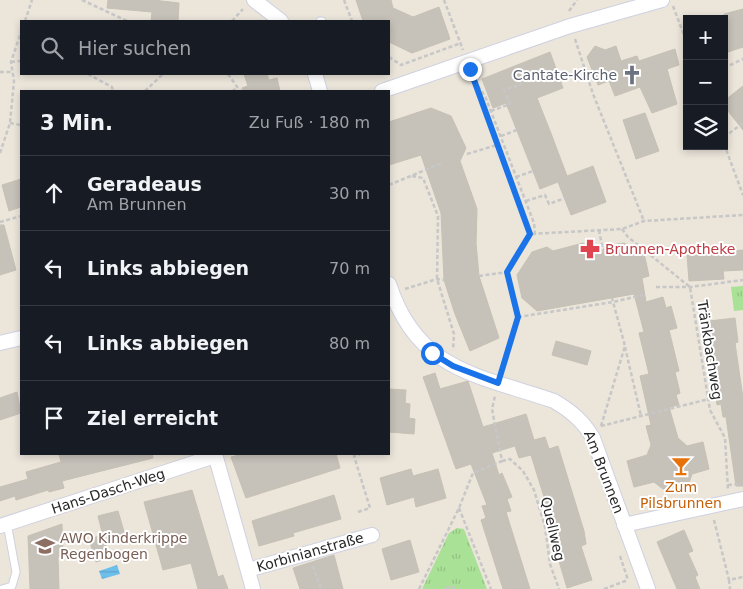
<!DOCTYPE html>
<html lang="de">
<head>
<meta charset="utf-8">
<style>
  body { margin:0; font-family:"DejaVu Sans",sans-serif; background:#242831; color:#f1f3f6 }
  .controls { position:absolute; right:15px; top:15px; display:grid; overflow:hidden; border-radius:0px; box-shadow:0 2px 8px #0003 }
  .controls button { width:45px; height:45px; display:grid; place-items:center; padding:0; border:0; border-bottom:1px solid #363941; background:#171b24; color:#f1f3f6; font:25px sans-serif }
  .stop { position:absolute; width:15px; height:15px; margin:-11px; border:4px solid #1a73e8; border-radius:50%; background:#fff }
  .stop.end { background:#1a73e8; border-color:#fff; box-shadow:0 1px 5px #0008 }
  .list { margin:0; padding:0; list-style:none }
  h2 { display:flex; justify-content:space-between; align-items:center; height:65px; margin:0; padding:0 20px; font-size:21px }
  h2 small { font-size:16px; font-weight:400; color:#9ea1a6 }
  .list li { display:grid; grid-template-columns:32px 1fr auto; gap:15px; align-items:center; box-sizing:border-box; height:75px; padding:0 20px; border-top:1px solid #363941 }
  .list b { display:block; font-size:19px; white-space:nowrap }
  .list p { margin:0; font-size:16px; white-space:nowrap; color:#9ea1a6 }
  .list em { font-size:16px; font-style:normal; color:#9ea1a6 }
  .icon { flex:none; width:28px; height:28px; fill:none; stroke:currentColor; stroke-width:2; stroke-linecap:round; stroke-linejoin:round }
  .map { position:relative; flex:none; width:743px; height:589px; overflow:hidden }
  .search { position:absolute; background:#171b24; box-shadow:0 2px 8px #0003; left:20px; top:20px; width:370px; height:55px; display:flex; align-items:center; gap:12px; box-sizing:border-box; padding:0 18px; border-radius:0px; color:#9ea1a6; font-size:19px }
  .panel { position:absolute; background:#171b24; box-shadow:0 2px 8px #0003; left:20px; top:90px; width:370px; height:365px; border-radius:0px }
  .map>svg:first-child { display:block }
  .park { fill:url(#park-tufts) }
  .water { fill:url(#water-rules) }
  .building { fill:#c6c2ba; stroke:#c6c1b4 }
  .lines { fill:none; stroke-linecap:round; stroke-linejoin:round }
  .service-casing { stroke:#cfd1e1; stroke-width:9 }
  .minor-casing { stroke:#cfd1e1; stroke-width:16 }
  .path { stroke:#c7c7c7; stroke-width:2.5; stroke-dasharray:4 2.5; stroke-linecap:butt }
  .service { stroke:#fff; stroke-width:7 }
  .minor { stroke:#fff; stroke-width:14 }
  .route { stroke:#1a73e8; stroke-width:6 }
  .labels { text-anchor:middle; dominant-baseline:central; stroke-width:4; stroke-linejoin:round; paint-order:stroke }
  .worship-label { font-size:14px; fill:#5b616d; stroke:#fff; text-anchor:end }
  .health-label { font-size:14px; fill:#be3a42; stroke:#fff; text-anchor:start }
  .street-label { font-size:14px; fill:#282828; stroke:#fff }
  .food-label { font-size:14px; fill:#c56008; stroke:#fff }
  .education-label { font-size:14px; fill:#785e54; stroke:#fff; text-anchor:start }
</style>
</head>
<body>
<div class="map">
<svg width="743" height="589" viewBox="0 0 743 589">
  <defs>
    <pattern id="park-tufts" width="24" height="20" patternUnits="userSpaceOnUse" patternTransform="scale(1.25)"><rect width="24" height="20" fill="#a9e196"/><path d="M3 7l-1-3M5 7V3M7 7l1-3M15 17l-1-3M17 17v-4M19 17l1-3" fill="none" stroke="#91c181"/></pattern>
    <pattern id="water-rules" width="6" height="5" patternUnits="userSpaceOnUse" patternTransform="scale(1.25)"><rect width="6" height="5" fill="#6dbfec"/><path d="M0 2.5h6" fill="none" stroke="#5ea4ca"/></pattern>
  </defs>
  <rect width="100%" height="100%" fill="#ebe5da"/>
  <!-- park -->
  <path class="park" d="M743 286V310L734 311 731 287Z
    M457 528 464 529 487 589H422L449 533Z"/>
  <!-- water -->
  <path class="water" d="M117 565 120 574 102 579 99 571Z"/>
  <!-- building -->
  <path class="building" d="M108 0H153L179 3 178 21H151L152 12 107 8Z
    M356 0H391L393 8 413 17 439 7 450 39 412 53 389 42V21H363Z
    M743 9V47L728 52 724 40V14Z
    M595 46 605 50 616 46 621 61 637 56 639 61 675 49 679 65 667 69 677 104 652 113 640 87 615 96 609 81 598 85 587 57Z
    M550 52 563 88 537 98 552 136 567 176 593 166 606 202 571 215 558 182 540 189 506 103 493 108 482 79Z
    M244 74H267L269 80 277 78 280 91H243L242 88 248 86Z
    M743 86V130L724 106V101Z
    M431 108 451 116 466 148 460 161 477 209 476 243 479 276 499 338 470 351 455 314 444 280 441 213 421 155 389 165V122Z
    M645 113 659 151 636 159 623 120Z
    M21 179V207L9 211 2 185Z
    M0 225H4L16 270 0 275Z
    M583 243 602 254 605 246 624 243 644 253 649 276 642 278 646 302 663 297 666 308 671 306 677 328 669 330 679 371 675 372 680 393 676 395 679 405 669 407 678 438 687 446 703 442 709 469 692 474 689 483 663 489 654 482 634 487 627 461 647 455 651 445 646 426 651 425 640 376 649 374 639 333 644 332 634 294 537 311 522 298 517 275 532 252 547 247 553 251Z
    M743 250V270L723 271 724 279 689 281 687 255Z
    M735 318 738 342 735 343 743 398V486H736L726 417H723L721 404 717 405 709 347 712 346 709 321Z
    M556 341 591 351 587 365 552 355Z
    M435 373 440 389 468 381 483 427 526 414 534 440 545 437 549 449 558 446 584 531 586 544 581 546 592 580 567 588 553 541 557 539 531 455 519 458 515 446 492 453 499 475 502 473 512 497 507 499 511 511 506 512 530 589H503L481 520 486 518 482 506 487 505 471 464 456 469 423 377Z
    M389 389 406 390 405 403 410 404 409 418 415 419 414 434 389 432Z
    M17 392 21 413 0 420V398Z
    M59 454H152L153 458 62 481 64 488 49 492 48 490 16 500 15 496 0 501V487L28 479 26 472 61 462Z
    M242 454H336L340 468 246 498 231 457Z
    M411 469 413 476 438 469 446 498 416 507 414 497 387 505 380 478Z
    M192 490 218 577 223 575 228 589H198L191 563 163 570 144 502Z
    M334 495 341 519 293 533 294 536 259 546 252 521Z
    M118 511 125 535 104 540 98 516Z
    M62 524 63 556 58 557 59 589H30L28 536Z
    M684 530 693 551 688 553 698 575 695 577 700 589H677L657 542Z
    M103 535 109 558 96 562 89 539Z
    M410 540 419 572 391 580 382 549Z
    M334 555 343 589H300L293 568Z"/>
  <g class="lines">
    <defs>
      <path id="service" d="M320 21H322
        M2 589 12 586 16 572 7 523"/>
      <path id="minor" d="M254 0 281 21
        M315 74 320 91
        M382 91 570 26 662 0
        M389 284C417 371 478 375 554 401 571 411 583 421 593 438L648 589
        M0 343 21 338
        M215 454 253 589
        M624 525 743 499
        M0 526 215 456
        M248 570 372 535"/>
    </defs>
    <!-- service casing -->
    <use href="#service" class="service-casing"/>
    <!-- minor casing -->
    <use href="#minor" class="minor-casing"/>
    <!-- path -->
    <path class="path" d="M82 0 127 21
      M344 0 352 21
      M444 0 463 50
      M673 6 687 43
      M569 11 577 0
      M25 21 32 0
      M232 21 243 9
      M575 39 593 94 644 221
      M389 57 401 65 461 43
      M11 62 21 61
      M724 68 743 59
      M0 72H12
      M88 74 112 87 113 91
      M228 74 240 91
      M472 74 530 234
      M478 86 485 96 534 223 535 233
      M145 91 163 74
      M232 91 238 88
      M491 111 510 104 504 90 522 84
      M10 123 21 125
      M501 136 517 130
      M724 137 743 123
      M724 144 743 195
      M0 153 10 123 14 81 11 62 21 32
      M467 154 497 145
      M412 176 423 178 438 216 437 279 454 334 453 350
      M516 177 533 171
      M389 185 442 163
      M526 201 545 195 549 204 565 198
      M0 222 21 216
      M622 229 628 237 690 287 710 410 725 438 728 490
      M599 230 603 251
      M479 276 507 272
      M656 287H690L743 280
      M405 289 437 279 444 280
      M518 317 613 302 643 295
      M625 347 641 416
      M501 371 518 317 507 272 530 234 622 229 644 221 743 215
      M601 426 625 346 612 298
      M601 426 709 399
      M502 461 510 459 523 471 534 490 545 527 550 564 559 589
      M728 485 739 484
      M459 508 491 589
      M358 512 370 508 354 456 360 454
      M714 520 729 580 743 577
      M620 556 628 580
      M313 566 321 589
      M729 580 730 589
      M419 589 459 508 473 473 502 461 492 409 495 396
      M446 589 449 586 456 589
      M604 589 628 580"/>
    <!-- service -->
    <use href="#service" class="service"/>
    <!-- minor -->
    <use href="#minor" class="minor"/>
  </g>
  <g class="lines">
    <!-- route -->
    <path class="route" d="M432 353 453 366 498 383 518 317 507 272 530 234 470 69"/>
  </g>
  <!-- icons -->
  <defs>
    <symbol id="church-bare" viewBox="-9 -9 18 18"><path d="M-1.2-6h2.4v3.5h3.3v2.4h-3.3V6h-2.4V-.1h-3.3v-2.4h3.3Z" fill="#6b7280" stroke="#fff" stroke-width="2.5" paint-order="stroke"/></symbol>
    <symbol id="pharmacy-bare" viewBox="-9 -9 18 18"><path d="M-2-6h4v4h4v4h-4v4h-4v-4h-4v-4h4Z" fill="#e0444e" stroke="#fff" stroke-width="2.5" paint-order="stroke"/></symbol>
    <symbol id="bar-bare" viewBox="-9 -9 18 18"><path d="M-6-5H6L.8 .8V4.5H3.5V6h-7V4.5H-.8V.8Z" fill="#e8710a" stroke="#fff" stroke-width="2.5" paint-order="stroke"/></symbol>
    <symbol id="school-bare" viewBox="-9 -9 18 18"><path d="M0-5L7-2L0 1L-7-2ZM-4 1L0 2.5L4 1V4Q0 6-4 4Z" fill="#8d6e63" stroke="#fff" stroke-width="2.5" paint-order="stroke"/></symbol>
  </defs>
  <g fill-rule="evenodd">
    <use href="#church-bare" x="618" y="61" width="28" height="28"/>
    <use href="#pharmacy-bare" x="576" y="235" width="28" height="28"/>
    <use href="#bar-bare" x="667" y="452" width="28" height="28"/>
    <use href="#school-bare" x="31" y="532" width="28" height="28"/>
  </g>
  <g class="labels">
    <!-- worship labels -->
    <g class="worship-label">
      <text x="617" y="75">Cantate-Kirche</text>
    </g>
    <!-- health labels -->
    <g class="health-label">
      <text x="605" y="249">Brunnen-Apotheke</text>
    </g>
    <!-- street labels -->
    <g class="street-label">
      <text transform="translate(710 350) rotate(81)">Tränkbachweg</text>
      <text transform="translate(604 472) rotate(69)">Am Brunnen</text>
      <text transform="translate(108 491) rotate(-18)">Hans-Dasch-Weg</text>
      <text transform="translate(553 529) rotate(77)">Quellweg</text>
      <text transform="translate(310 552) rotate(-16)">Korbinianstraße</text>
    </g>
    <!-- food labels -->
    <g class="food-label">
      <text x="681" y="487">Zum<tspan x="681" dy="16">Pilsbrunnen</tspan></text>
    </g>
    <!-- education labels -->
    <g class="education-label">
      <text x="60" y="538">AWO Kinderkrippe<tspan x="60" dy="16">Regenbogen</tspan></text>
    </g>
  </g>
</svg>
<div class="controls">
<button>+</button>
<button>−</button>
<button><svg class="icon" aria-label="layers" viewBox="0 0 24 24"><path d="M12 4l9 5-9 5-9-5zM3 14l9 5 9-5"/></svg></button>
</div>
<div class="stop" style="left:432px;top:353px"></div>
<div class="stop end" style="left:470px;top:69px"></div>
<div class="search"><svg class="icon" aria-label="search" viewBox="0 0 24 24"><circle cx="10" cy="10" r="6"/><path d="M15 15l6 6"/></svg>Hier suchen</div>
<section class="panel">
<h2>3 Min.<small>Zu Fuß · 180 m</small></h2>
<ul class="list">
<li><svg class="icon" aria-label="ahead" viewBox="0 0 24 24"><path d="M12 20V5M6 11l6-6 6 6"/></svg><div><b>Geradeaus</b><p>Am Brunnen</p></div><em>30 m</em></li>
<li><svg class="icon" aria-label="left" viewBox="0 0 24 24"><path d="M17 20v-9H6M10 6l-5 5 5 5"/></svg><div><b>Links abbiegen</b></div><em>70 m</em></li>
<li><svg class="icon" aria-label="left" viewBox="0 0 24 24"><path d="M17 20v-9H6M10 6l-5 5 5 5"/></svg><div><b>Links abbiegen</b></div><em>80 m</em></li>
<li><svg class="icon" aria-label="arrive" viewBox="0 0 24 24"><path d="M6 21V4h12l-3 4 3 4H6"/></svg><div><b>Ziel erreicht</b></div></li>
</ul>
</section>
</div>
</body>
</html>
